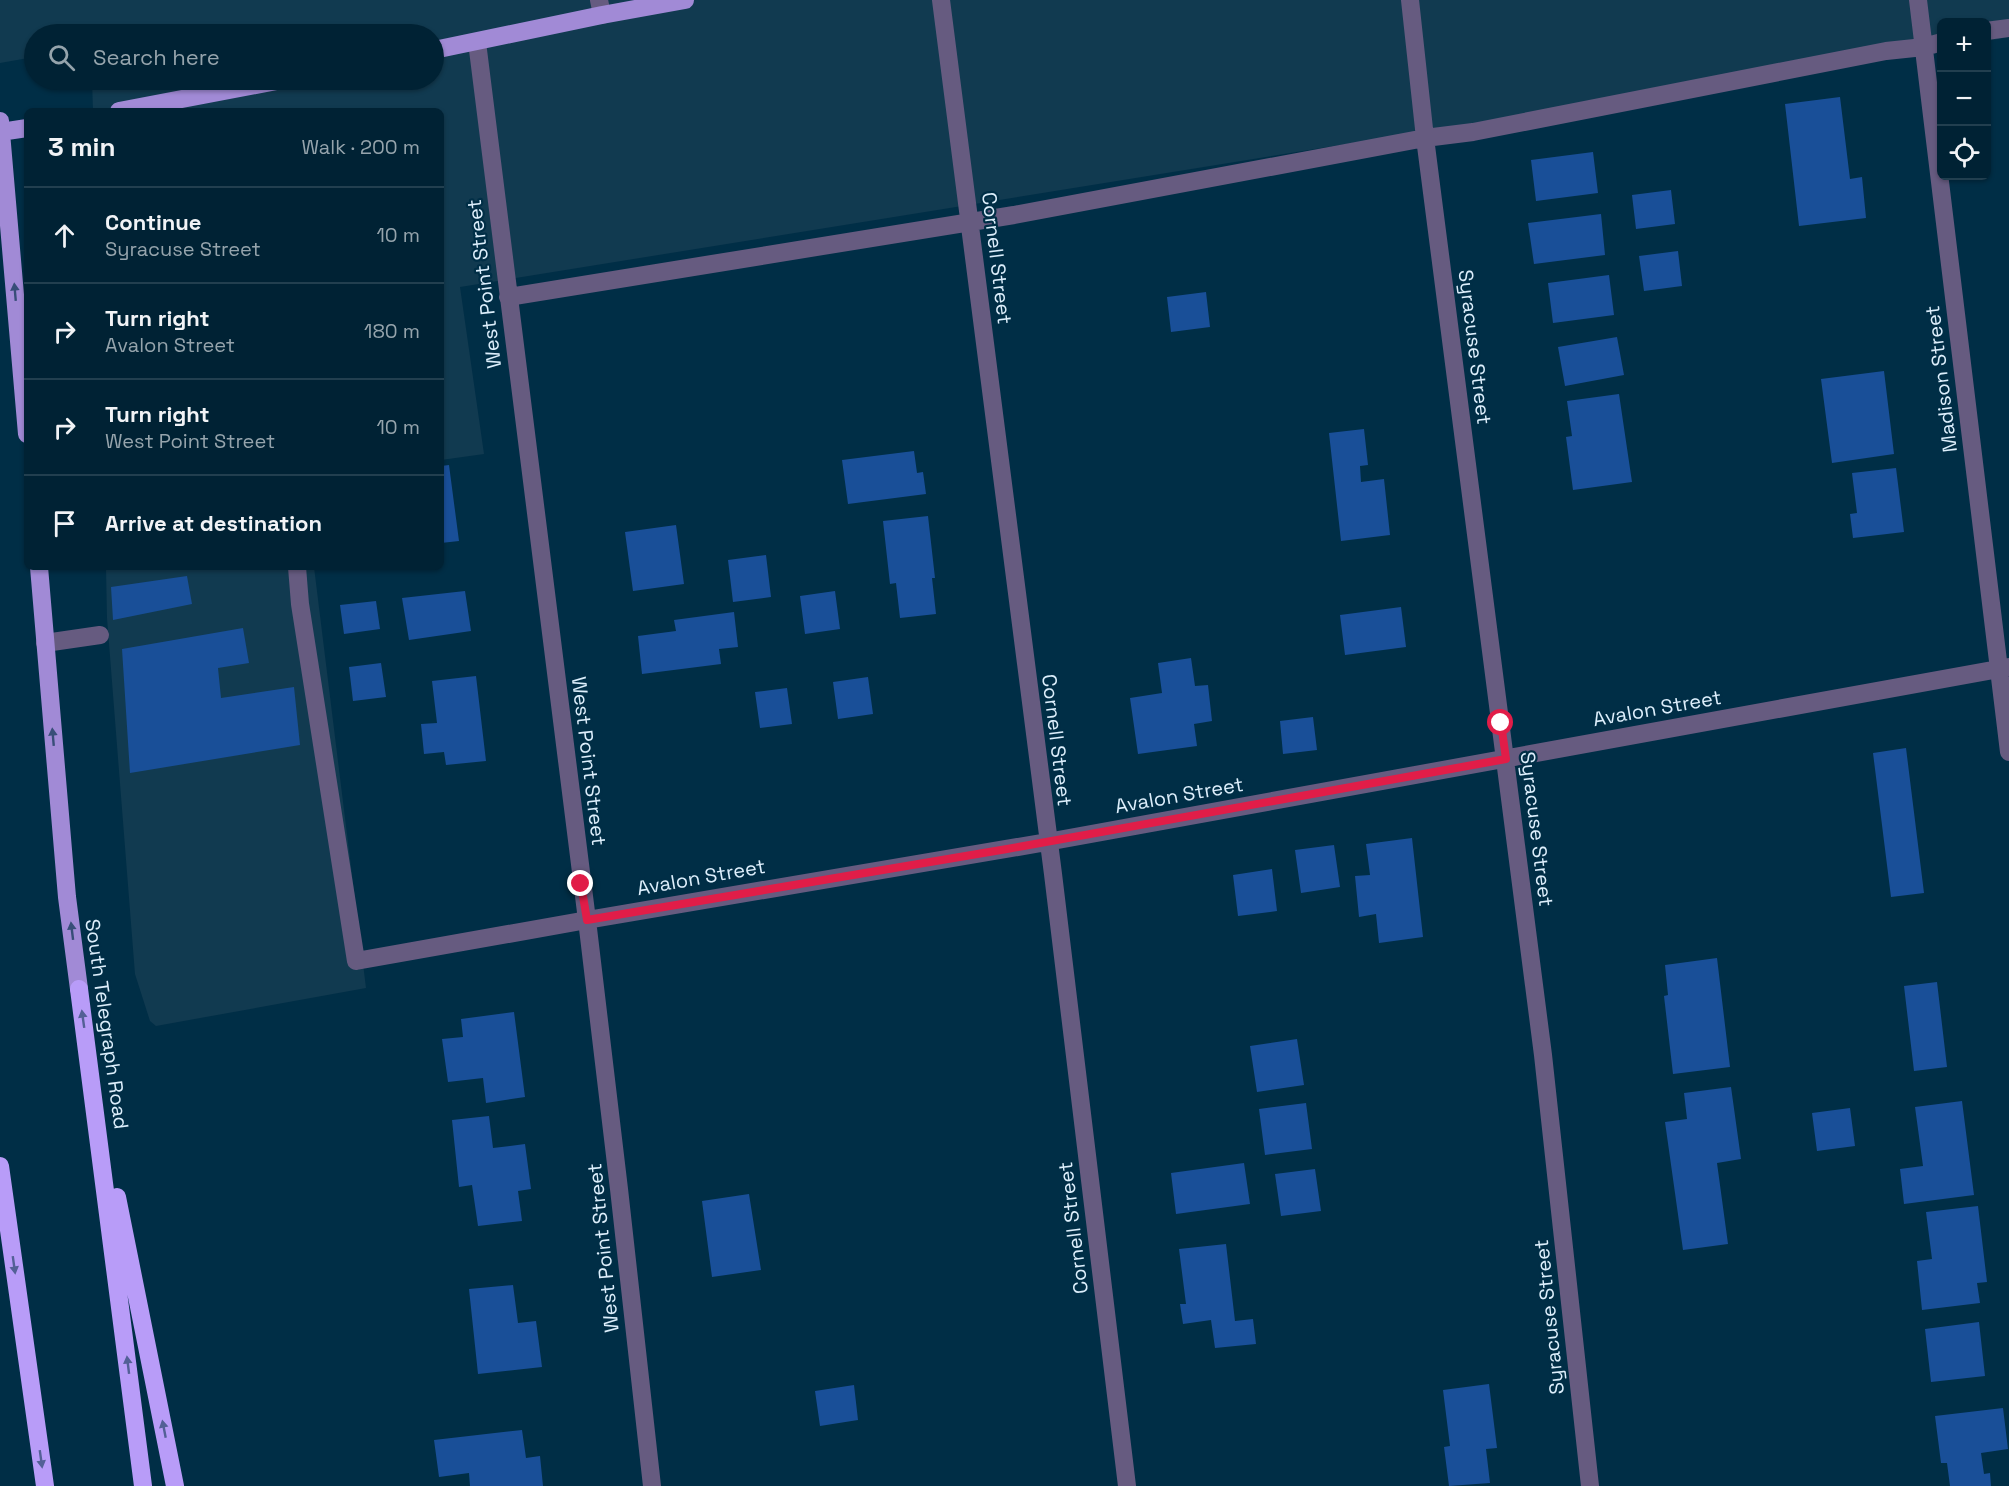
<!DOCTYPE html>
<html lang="en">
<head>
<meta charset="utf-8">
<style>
  body { margin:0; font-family:"Space Grotesk",sans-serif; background:#0a2a3c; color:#f1f3f6 }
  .controls { position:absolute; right:18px; top:18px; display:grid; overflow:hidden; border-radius:9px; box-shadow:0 2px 4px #0004 }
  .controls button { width:54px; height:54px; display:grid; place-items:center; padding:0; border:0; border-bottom:2px solid #223f4f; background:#002234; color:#f1f3f6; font:30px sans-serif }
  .stop { position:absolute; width:18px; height:18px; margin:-14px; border:4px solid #e11d48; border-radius:50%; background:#fff }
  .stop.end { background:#e11d48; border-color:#fff; box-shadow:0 2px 6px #0008 }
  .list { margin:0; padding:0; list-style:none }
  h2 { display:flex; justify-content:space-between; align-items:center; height:78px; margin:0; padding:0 24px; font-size:26px }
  h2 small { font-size:20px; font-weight:400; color:#95a4ac }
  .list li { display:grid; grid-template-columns:39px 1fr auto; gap:18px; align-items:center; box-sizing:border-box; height:96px; padding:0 24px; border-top:2px solid #223f4f }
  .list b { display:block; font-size:22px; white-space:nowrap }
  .list p { margin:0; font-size:20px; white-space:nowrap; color:#95a4ac }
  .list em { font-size:20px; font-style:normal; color:#95a4ac }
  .icon { flex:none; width:33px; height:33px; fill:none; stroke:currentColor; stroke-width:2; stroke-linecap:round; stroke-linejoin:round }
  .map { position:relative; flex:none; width:2009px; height:1486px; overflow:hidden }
  .search { position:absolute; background:#002234; box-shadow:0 2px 4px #0004; left:24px; top:24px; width:420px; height:66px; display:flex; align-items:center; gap:15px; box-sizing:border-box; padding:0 21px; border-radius:33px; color:#95a4ac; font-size:22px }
  .panel { position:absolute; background:#002234; box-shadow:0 2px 4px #0004; left:24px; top:108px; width:420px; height:462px; border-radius:9px }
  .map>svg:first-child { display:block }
  .built { fill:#113a50 }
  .building { fill:#194f98 }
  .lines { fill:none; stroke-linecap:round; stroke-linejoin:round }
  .minor { stroke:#665b80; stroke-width:18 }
  .major { stroke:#a18ad6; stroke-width:18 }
  .highway { stroke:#b89cf8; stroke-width:18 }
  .oneway { fill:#384e78 }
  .oneway2 { fill:#536096 }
  .route { stroke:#e11d48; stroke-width:8 }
  .labels { text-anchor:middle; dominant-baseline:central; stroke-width:4.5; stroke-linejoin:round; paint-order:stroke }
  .street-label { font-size:20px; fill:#ddeffc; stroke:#002e46 }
</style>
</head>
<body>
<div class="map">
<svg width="2009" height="1486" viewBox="0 0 2009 1486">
  <rect width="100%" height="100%" fill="#002e46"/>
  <!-- built -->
  <path class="built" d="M0 0H2009V37L1987 41 1986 22H1942L1941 48 460 287 484 454 441 460V111H93L92 80H434V34H34V57L0 63Z
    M106 567H314L366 988 156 1026 150 1021 135 974 107 618Z"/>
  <!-- building -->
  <path class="building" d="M1840 97 1850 179 1862 177 1866 218 1799 226 1785 104Z
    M1593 152 1598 193 1536 201 1531 160Z
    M1671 190 1675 224 1636 229 1632 195Z
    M1601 214 1605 255 1534 264 1528 223Z
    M1678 251 1682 286 1644 291 1639 256Z
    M1609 275 1614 315 1553 323 1548 283Z
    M1206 292 1210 327 1171 332 1167 297Z
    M1617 337 1624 375 1565 386 1558 347Z
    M1884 371 1894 454 1832 463 1821 379Z
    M1619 394 1632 482 1573 490 1566 437 1572 436 1567 401Z
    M1364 429 1368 465 1360 466 1361 482 1384 479 1390 535 1341 541 1329 433Z
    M914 451 917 473 923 472 926 494 848 504 842 460Z
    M449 465 459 541 441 543V466Z
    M1896 468 1904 532 1853 538 1850 514 1857 513 1852 473Z
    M928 516 935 578H932L936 614 900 618 896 583 890 584 883 521Z
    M676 525 684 584 633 591 625 532Z
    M766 555 771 597 733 602 728 560Z
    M187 576 192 604 113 620 111 587Z
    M465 591 471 631 409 640 402 598Z
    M835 591 840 629 805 634 800 596Z
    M376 601 380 629 344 634 340 605Z
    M1401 607 1406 647 1345 655 1340 615Z
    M734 612 738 647 719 649 721 664 642 674 638 636 676 631 674 620Z
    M243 628 249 663 218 668 221 698 294 687 300 745 130 773 122 649Z
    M1191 658 1195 686 1208 685 1212 721 1194 724 1197 746 1138 754 1130 698 1162 693 1158 663Z
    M381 663 386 697 353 701 349 667Z
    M476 676 486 761 446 765 444 752 424 754 421 724 437 723 432 681Z
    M868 677 873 714 838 719 833 682Z
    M787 688 792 724 760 728 755 692Z
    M1313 717 1317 750 1283 754 1280 721Z
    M1906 748 1924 893 1891 897 1873 753Z
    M1412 838 1423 937 1379 943 1376 914 1359 917 1355 876 1370 875 1366 844Z
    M1334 845 1340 887 1301 893 1295 850Z
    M1272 869 1277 911 1238 916 1233 875Z
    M1717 958 1730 1067 1673 1074 1664 996 1668 995 1665 965Z
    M1937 982 1947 1067 1914 1071 1904 986Z
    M514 1012 525 1097 486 1103 483 1078 448 1082 442 1039 463 1037 461 1019Z
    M1297 1039 1304 1085 1257 1092 1250 1046Z
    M1731 1087 1741 1159 1717 1163 1728 1244 1683 1250 1665 1122 1687 1119 1684 1093Z
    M1962 1101 1974 1195 1904 1204 1900 1169 1923 1166 1915 1107Z
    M1306 1103 1312 1149 1265 1155 1259 1109Z
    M1850 1108 1855 1146 1817 1151 1812 1113Z
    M489 1116 493 1148 525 1144 531 1189 518 1191 522 1221 478 1226 472 1185 459 1187 452 1120Z
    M1244 1163 1250 1204 1176 1214 1171 1173Z
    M1315 1169 1321 1211 1281 1216 1275 1174Z
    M749 1194 761 1270 712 1277 702 1201Z
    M1978 1206 1987 1282 1977 1283 1980 1303 1922 1310 1917 1261 1932 1259 1926 1212Z
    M1226 1244 1235 1321 1253 1319 1256 1344 1215 1348 1211 1320 1183 1324 1180 1304H1186L1179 1249Z
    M513 1285 518 1323 536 1321 542 1367 478 1374 469 1289Z
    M1979 1322 1985 1376 1931 1382 1925 1329Z
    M1489 1384 1497 1448 1486 1449 1490 1483 1449 1486 1444 1447 1450 1446 1443 1390Z
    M854 1385 858 1420 820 1426 815 1391Z
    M2003 1408 2008 1449 1981 1453 1984 1474 1990 1473 1991 1486H1950L1947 1463H1941L1935 1416Z
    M522 1430 526 1458 540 1456 543 1486H470L469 1473 439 1477 434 1440Z"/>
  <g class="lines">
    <!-- minor -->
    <path class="minor" d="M599 0 602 15
      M941 0 1053 874 1127 1486
      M1410 0 1425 138 1543 1055 1590 1486
      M1918 0 2009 752
      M1986 31 2009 28
      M477 42 587 920 619 1189 652 1486
      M508 297 1014 215 1425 138 1473 132 1886 51 1924 47 1942 42
      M297 567 300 604 356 961 587 920 1047 842 2009 667
      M45 643 100 635"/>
    <!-- major -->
    <path class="major" d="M434 50 602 15 685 0
      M119 111 282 80
      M0 121 27 434
      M0 132 27 128
      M39 567 67 897 79 989"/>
    <!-- highway -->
    <path class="highway" d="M79 989 143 1486
      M0 1166 45 1486
      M117 1197 175 1486"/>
  </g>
  <!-- one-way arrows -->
  <defs><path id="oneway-solid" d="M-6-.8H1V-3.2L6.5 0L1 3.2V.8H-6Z" transform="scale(1.5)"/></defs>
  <g class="oneway">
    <use href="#oneway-solid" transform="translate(15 292) rotate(-95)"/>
    <use href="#oneway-solid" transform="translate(53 737) rotate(-95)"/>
    <use href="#oneway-solid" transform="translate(72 931) rotate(-97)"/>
  </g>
  <g class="oneway2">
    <use href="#oneway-solid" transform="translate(83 1019) rotate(-98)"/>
    <use href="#oneway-solid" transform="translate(14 1265) rotate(82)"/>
    <use href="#oneway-solid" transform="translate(128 1365) rotate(-97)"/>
    <use href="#oneway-solid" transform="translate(164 1429) rotate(-101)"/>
    <use href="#oneway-solid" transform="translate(41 1459) rotate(82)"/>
  </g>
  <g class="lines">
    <!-- route -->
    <path class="route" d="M581 884 587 920 1007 849 1506 759 1501 723"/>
  </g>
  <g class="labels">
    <!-- street labels -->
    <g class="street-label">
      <text transform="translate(997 258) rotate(83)">Cornell Street</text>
      <text transform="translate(484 284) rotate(-97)">West Point Street</text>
      <text transform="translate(1475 347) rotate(83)">Syracuse Street</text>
      <text transform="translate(1941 379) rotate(-97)">Madison Street</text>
      <text transform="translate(1657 708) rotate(-10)">Avalon Street</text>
      <text transform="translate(1057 740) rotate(83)">Cornell Street</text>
      <text transform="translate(589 761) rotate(83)">West Point Street</text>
      <text transform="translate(1179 795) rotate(-10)">Avalon Street</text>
      <text transform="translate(1537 829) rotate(83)">Syracuse Street</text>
      <text transform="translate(701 877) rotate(-10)">Avalon Street</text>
      <text transform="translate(107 1024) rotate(82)">South Telegraph Road</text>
      <text transform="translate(1073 1228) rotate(-97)">Cornell Street</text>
      <text transform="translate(603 1248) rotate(-96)">West Point Street</text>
      <text transform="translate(1549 1317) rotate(-96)">Syracuse Street</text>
    </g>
  </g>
</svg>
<div class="controls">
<button>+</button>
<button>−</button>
<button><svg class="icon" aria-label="locate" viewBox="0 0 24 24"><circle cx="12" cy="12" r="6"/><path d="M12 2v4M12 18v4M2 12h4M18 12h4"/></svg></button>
</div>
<div class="stop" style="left:1501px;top:723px"></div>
<div class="stop end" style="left:581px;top:884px"></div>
<div class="search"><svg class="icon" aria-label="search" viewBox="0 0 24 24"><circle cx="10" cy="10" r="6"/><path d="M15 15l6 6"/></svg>Search here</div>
<section class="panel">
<h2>3 min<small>Walk · 200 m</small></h2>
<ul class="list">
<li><svg class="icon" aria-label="ahead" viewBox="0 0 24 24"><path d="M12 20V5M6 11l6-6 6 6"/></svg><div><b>Continue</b><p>Syracuse Street</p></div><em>10 m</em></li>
<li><svg class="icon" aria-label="right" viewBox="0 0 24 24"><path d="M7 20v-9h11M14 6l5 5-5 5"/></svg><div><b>Turn right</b><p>Avalon Street</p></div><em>180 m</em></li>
<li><svg class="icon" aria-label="right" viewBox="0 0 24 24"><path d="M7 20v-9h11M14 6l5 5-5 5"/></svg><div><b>Turn right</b><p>West Point Street</p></div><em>10 m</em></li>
<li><svg class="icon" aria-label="arrive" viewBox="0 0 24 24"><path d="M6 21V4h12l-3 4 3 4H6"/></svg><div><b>Arrive at destination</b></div></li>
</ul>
</section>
</div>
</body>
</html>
